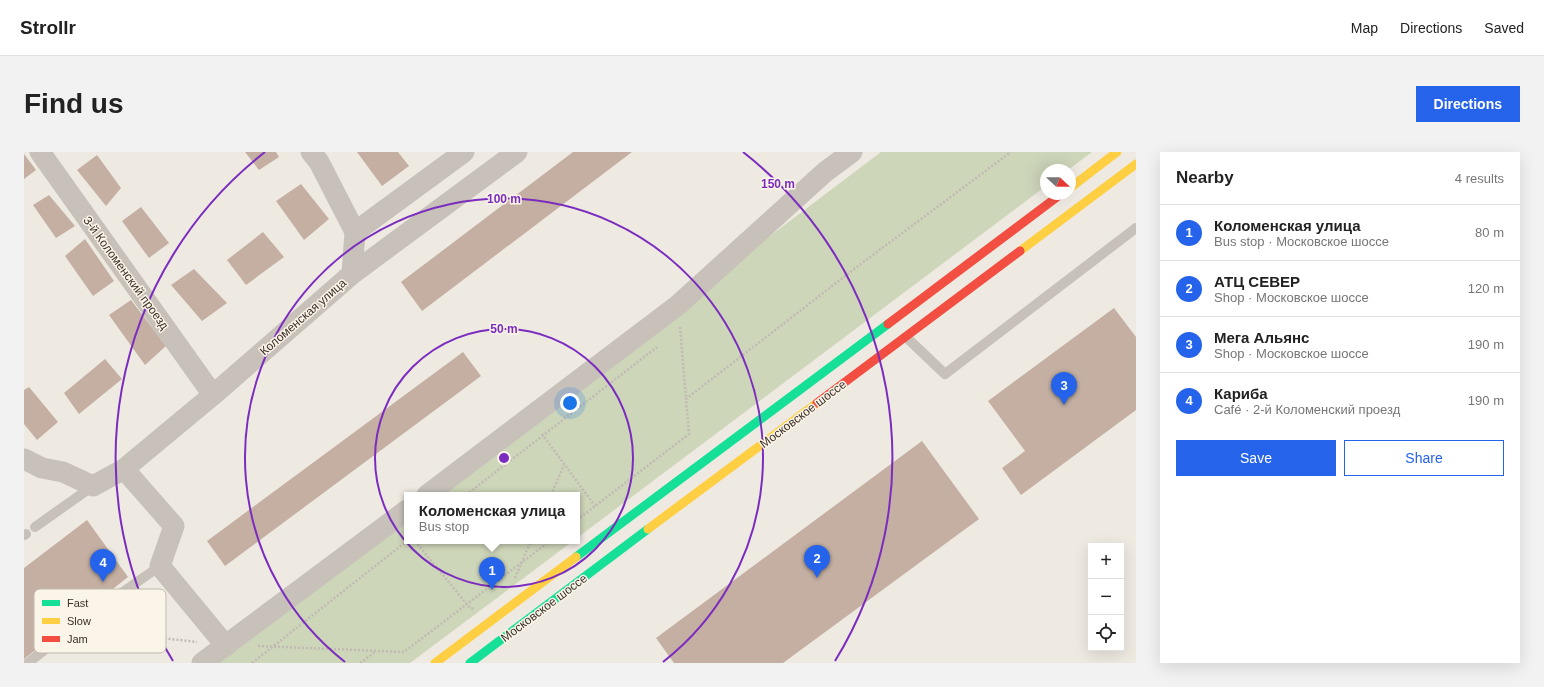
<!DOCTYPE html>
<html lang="en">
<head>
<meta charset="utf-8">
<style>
  body { margin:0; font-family:Arial,sans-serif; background:#f2f2f2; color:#222 }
  .controls { position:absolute; right:12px; bottom:12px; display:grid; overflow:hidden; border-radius:0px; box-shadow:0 4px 16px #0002 }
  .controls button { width:36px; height:36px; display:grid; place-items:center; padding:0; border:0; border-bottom:1px solid #e0e0e0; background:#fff; color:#222; font:20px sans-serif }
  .compass { position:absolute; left:1016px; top:12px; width:36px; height:36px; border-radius:50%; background:#fff; box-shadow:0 4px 16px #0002; rotate:112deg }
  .you { position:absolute; left:546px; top:251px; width:14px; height:14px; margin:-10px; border:3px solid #fff; border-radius:50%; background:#1a73e8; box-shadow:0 0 0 6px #1a73e833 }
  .badge { display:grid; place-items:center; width:26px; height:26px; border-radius:50%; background:#2563eb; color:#fff; font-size:13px; font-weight:700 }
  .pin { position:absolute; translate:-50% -33px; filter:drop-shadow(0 1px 2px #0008) }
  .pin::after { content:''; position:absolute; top:21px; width:14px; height:12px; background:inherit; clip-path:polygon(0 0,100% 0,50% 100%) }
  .popup { position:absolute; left:380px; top:340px; width:176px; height:52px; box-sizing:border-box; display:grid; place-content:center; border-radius:0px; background:#fff; filter:drop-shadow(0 1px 3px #0005); font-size:13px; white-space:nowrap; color:#767676 }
  .popup b { font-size:15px; color:#222 }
  .popup::after { content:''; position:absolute; left:50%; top:100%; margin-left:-8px; border:8px solid transparent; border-top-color:#fff }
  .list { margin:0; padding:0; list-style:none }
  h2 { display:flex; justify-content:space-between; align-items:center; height:52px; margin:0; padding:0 16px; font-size:17px }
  h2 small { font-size:13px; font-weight:400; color:#767676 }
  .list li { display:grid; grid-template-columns:26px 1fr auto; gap:12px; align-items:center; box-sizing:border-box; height:56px; padding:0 16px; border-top:1px solid #e0e0e0 }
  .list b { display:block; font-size:15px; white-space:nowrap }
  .list p { margin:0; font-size:13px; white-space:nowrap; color:#767676 }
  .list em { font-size:13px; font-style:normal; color:#767676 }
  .actions { display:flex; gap:8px; padding:12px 16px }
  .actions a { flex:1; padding:9px 0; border:1px solid #2563eb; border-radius:0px; text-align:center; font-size:14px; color:#2563eb }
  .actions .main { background:#2563eb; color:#fff }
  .icon { flex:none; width:22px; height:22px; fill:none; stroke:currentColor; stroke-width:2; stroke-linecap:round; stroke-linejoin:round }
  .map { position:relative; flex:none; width:1112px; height:511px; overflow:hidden; border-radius:0px }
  header { display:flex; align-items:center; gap:24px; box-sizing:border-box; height:56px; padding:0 20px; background:#fff; border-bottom:1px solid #e0e0e0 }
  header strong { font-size:19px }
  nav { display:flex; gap:22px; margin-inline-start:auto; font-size:14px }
  .intro { display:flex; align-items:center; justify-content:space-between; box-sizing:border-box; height:96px; padding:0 24px }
  h1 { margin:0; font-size:28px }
  .button { padding:10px 18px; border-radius:0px; background:#2563eb; color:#fff; font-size:14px; font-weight:700 }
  main { display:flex; gap:24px; padding:0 24px }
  aside { flex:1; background:#fff; border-radius:0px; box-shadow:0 4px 16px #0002 }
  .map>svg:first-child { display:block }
  .green { fill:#ced6ba }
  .building { fill:#c4afa2 }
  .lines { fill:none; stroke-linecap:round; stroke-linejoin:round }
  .path { stroke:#c0bab2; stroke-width:2.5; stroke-dasharray:2 2; stroke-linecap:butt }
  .lane { stroke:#c7c1ba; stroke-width:10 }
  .street { stroke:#c7c1ba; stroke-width:21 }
  .fast { stroke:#16e098; stroke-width:9 }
  .slow { stroke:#ffcf43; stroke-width:9 }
  .jam { stroke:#f24e42; stroke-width:9 }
  .ring { fill:none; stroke:#7b2cbf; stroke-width:2 }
  .labels { text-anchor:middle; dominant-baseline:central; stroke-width:3; stroke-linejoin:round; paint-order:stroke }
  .street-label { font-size:12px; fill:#392f28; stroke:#fbf4e8 }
  .key { fill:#fbf4e8; stroke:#c1b9ae; stroke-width:1 }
  .key-label { font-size:11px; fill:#392f28 }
  .centre { fill:#7b2cbf; stroke:#fbf4e8; stroke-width:2 }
  .ring-label { font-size:12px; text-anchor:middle; font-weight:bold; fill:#7b2cbf; stroke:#fbf4e8; stroke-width:3; stroke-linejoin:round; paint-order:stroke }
</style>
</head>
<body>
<header>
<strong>Strollr</strong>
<nav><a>Map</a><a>Directions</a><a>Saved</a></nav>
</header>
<div class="intro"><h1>Find us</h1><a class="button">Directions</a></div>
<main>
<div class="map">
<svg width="1112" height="511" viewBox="0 0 1112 511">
  <rect width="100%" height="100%" fill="#eeeae2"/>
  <!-- green -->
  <path class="green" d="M857 0H1068L1044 18H1022V34L553 386V343H403Z
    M383 358V389H549L386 511H180Z"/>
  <!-- building -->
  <path class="building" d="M221 0H252L255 5 235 18Z
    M333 0H374L385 14 358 34Z
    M549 0H608L398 159 377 130Z
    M0 2 12 18 0 27Z
    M73 3 97 36 82 54 53 18Z
    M277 32 305 67 280 88 252 49Z
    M25 43 51 74 32 86 9 53Z
    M117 55 145 91 125 106 98 69Z
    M239 80 260 105 222 133 203 108Z
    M61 87 90 129 69 144 41 104Z
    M170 117 203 151 178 169 147 133Z
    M107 148 142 194 121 213 85 163Z
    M1090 156 1112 185V258L997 343 978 316 1001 299 964 249Z
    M439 200 457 224 201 414 183 389Z
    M81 207 98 227 55 262 40 241Z
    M5 235 34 270 13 288 0 272V238Z
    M898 289 955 367 759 511H650L632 486Z
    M63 368 104 425 0 507V416Z"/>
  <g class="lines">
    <!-- path -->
    <path class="path" d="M656 175 662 246
      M518 282 571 354
      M442 343 633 195
      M527 343 540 313
      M553 368 665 282 662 247 838 111 987 0
      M391 389 446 456 451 457
      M491 426 507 389
      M69 478 173 490
      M234 494 380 500 526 389
      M228 511 383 389
      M336 511 351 500"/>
    <!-- lane -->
    <path class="lane" d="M882 185 921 222 1112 76
      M11 375 69 334
      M0 383 2 382
      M4 511 49 475 136 414"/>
    <!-- street -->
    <path class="street" d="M16 0 189 243
      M287 0 295 10 331 80 328 122
      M331 80 440 0
      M0 307 18 316 39 320 69 334 100 317 189 243 328 122 493 0
      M100 317 150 374 136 414 202 494
      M403 343 654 153 801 20 828 0
      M178 511 383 358"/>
    <!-- fast -->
    <path class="fast" d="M552 405 864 172
      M446 511 624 377"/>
    <!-- slow -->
    <path class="slow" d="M1046 36 1093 0
      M996 99 1112 12
      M624 377 793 251
      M411 511 552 405"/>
    <!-- jam -->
    <path class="jam" d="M864 172 1037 42
      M793 251 996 99"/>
  </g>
  <!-- distance rings -->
  <g class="ring">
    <circle cx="480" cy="306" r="129"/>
    <path d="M321 510A259 259 0 1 1 639 510"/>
    <path d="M149 509A388 388 0 0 1 241 0M719 0A388 388 0 0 1 811 509"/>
  </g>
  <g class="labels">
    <!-- street labels -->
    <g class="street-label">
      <text transform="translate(102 121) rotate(54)">3-й Коломенский проезд</text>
      <text transform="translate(279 165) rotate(-41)">Коломенская улица</text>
      <text transform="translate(779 262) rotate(-37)">Московское шоссе</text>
      <text transform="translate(520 456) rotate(-37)">Московское шоссе</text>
    </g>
  </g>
  <!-- legend -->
  <rect x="10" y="437" width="132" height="64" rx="6" class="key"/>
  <rect x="18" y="448" width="18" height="6" fill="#16e098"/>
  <rect x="18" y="466" width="18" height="6" fill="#ffcf43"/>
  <rect x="18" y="484" width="18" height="6" fill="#f24e42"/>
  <g class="key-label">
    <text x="43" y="455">Fast</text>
    <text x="43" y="473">Slow</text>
    <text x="43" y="491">Jam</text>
  </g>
  <circle cx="480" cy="306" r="6" class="centre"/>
  <g class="ring-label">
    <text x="754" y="36">150 m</text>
    <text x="480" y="51">100 m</text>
    <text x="480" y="181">50 m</text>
  </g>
</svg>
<div class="controls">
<button>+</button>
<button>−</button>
<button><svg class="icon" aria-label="locate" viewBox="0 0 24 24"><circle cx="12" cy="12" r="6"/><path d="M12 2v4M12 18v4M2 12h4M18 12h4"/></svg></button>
</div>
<svg class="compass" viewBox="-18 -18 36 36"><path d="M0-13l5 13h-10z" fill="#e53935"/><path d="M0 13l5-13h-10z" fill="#767676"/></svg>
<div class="you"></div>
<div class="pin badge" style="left:468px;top:438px">1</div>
<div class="popup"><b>Коломенская улица</b>Bus stop</div>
<div class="pin badge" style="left:793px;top:426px">2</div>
<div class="pin badge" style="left:1040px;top:253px">3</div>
<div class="pin badge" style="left:79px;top:430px">4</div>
</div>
<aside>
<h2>Nearby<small>4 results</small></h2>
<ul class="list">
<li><span class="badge">1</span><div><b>Коломенская улица</b><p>Bus stop · Московское шоссе</p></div><em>80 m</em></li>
<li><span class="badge">2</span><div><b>АТЦ СЕВЕР</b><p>Shop · Московское шоссе</p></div><em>120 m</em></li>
<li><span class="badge">3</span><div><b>Мега Альянс</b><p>Shop · Московское шоссе</p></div><em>190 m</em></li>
<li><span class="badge">4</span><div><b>Кариба</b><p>Café · 2-й Коломенский проезд</p></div><em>190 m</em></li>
</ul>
<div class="actions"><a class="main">Save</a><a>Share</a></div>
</aside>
</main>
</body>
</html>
